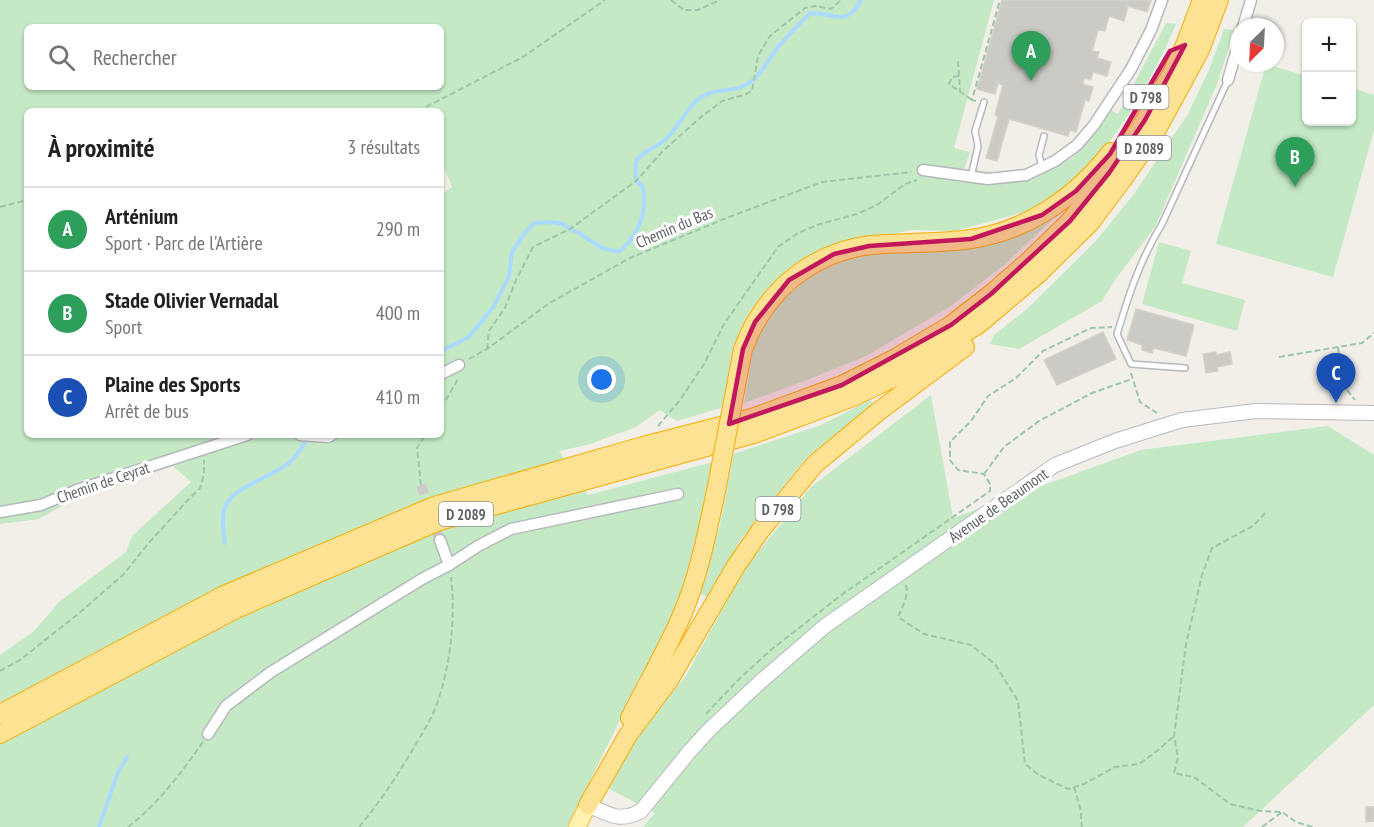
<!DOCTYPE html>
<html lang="fr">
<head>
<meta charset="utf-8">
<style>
  body { margin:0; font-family:"PT Sans Narrow",sans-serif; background:#f6f6f6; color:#202124 }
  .controls { position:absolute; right:18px; top:18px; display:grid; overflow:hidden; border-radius:9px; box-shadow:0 2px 4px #0004 }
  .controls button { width:54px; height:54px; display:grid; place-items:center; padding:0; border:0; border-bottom:2px solid #e0e0e0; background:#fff; color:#202124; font:30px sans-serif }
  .compass { position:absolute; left:1230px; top:18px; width:54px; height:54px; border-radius:50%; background:#fff; box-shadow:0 2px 4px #0004; rotate:204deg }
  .you { position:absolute; left:602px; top:380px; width:21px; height:21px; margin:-15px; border:4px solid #fff; border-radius:50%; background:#1a73e8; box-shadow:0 0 0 9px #1a73e833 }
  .badge { display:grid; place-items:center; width:39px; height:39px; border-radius:50%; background:#d93025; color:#fff; font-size:20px; font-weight:700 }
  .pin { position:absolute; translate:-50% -50px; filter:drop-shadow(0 2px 3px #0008) }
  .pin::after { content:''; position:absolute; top:32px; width:21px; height:18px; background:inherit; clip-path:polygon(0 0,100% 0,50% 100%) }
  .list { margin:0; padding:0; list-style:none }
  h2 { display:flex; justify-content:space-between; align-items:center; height:78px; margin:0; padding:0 24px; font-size:26px }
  h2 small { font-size:20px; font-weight:400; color:#757577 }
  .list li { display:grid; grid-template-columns:39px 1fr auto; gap:18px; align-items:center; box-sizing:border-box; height:84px; padding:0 24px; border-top:2px solid #e0e0e0 }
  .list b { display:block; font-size:22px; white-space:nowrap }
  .list p { margin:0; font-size:20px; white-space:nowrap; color:#757577 }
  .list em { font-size:20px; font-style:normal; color:#757577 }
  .icon { flex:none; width:33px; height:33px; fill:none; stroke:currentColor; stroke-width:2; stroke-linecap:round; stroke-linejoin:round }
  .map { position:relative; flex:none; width:1374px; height:827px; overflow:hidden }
  .search { position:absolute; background:#fff; box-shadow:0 2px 4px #0004; left:24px; top:24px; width:420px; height:66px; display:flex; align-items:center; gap:15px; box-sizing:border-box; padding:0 21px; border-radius:9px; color:#757577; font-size:22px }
  .panel { position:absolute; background:#fff; box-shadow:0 2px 4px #0004; left:24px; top:108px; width:420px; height:330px; border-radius:9px }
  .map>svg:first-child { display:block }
  .green { fill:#c5e8c5; fill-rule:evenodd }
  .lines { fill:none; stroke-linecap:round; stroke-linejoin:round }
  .stream { stroke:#aadaff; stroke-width:4 }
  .building { fill:#cccac5; stroke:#d6d1c6; stroke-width:1.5 }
  .street-tunnel { stroke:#ccccc8; stroke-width:10; stroke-dasharray:10 5; stroke-linecap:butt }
  .lane-casing { stroke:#b5b8bc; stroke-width:8 }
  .street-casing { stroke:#b5b8bc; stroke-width:13 }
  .secondary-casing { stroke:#b6babf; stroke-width:16 }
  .primary-casing { stroke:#f2c960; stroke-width:19 }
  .highway-casing { stroke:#f9ab00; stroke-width:20 }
  .path { stroke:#9cc7a9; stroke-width:2; stroke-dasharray:6 3; stroke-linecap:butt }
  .lane { stroke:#fff; stroke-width:5 }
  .street { stroke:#fff; stroke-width:10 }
  .secondary { stroke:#fff; stroke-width:14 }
  .primary { stroke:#fff2af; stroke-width:16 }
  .highway { stroke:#fde293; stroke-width:18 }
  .highway-bridge-casing { stroke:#f9ab00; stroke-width:20; stroke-linecap:butt }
  .highway-bridge { stroke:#fde293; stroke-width:18 }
  .marked { fill:#c2185b; fill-opacity:0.2; stroke:#c2185b; stroke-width:4.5; stroke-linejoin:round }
  .labels { text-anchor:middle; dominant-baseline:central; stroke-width:6; stroke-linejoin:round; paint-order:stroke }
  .shield { fill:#fff; stroke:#8f9295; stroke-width:1.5 }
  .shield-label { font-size:15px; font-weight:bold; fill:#5f6368 }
  .street-label { font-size:16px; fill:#5f6368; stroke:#fff }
</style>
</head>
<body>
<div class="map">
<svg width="1374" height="827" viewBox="0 0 1374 827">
  <rect width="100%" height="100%" fill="#f1efe8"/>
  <!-- green -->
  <path class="green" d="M0 0H994L954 148 970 152 964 169 1036 177 1072 158 1109 109 1118 114 1166 23 1176 24 1165 49 1138 101 1110 141 1078 180 1033 210 954 231 912 230 837 246 767 293 724 407 677 421 660 410 636 427 587 445 559 451 588 495 713 462 697 550 671 617 567 827H0V655L34 631 60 601 126 552 132 536 191 482 173 466 71 501 39 519 0 524ZM27 27H441V87H27ZM27 111H441V160L452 187 441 195V435H27Z
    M1224 29 1235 30 1217 84 1155 227 1115 280 1102 301 1019 349 990 344 994 335 1028 308 1095 242 1134 194 1188 114 1209 70Z
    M1266 64 1306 76V122H1352V88L1374 95V130L1333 277 1216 244Z
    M1048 217 1052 220 1004 265 951 306 866 356 807 380 744 403 752 355 762 324 785 297 816 273 849 258Z
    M1159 242 1191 251 1182 283 1245 300 1237 331 1142 304Z
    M931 395 953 518 1141 450 1328 426 1374 455V705L1243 827H643L655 813 608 788 641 727 686 676 744 569 811 487Z
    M870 400 874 405 807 457 741 539 709 598 697 592 720 525 733 454 821 425Z"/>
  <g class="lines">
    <!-- stream -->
    <path class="stream" d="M441 351 469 337 494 306 509 276 512 252 524 234 534 223 552 222 563 224 570 229 579 233 602 248 619 252C634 240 646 217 644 197 644 196 644 188 643 188 642 185 639 183 636 181 636 175 635 167 636 162 639 153 657 147 665 140 679 128 686 107 701 97 718 86 735 95 753 80 763 71 770 58 778 47 788 35 800 24 810 13 834 13 847 28 861 0
      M225 543C224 533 221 520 224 510 230 486 273 478 291 461 298 454 303 445 308 438
      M99 827 117 775 127 757"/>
  </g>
  <!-- building -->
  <path class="building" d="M1002 0H1151L1147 12 1128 6 1124 21 1109 16 1105 31 1098 30 1092 51 1099 52 1097 58 1111 62 1107 76 1093 72 1091 80 1084 78 1083 84 1093 87 1089 101 1085 100 1076 132 1070 130 1068 136 1009 119 997 161 986 158 998 117 995 115 1003 85 998 83 995 94 977 89Z
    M1136 309 1194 325 1186 356 1154 348 1152 353 1142 350V345L1127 340Z
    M1103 332 1116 359 1057 385 1044 360Z
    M1216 352V355L1230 352 1232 364 1217 367 1218 371 1206 373 1203 354Z
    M1366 807H1374V821L1366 822Z"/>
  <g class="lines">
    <!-- street-tunnel -->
    <path class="street-tunnel" d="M421 485 440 540"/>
    <defs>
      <path id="lane" d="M1042 167 1039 155 1044 136
        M971 177 978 146 975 131 984 102
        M1185 368 1131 364 1117 334C1129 294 1140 260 1162 224L1228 80"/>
      <path id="street" d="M1243 27 1251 0
        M1228 80 1239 42
        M923 170 988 179 1026 175 1055 161 1077 145 1094 125 1131 69 1151 30 1162 0
        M441 374 459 365
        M300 435 328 437 332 435
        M0 512 41 505 77 490 247 435
        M440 540 449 565
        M208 734 226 706 271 672 422 579 449 565 478 546 511 529 678 494"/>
      <path id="secondary" d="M588 805C609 814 619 823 641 811L689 752 709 730 759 683 825 626 1055 465 1115 441 1182 420 1256 411 1374 413"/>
      <path id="primary" d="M577 827 588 805"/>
      <path id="highway" d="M743 349C748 339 751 328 757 320 782 278 822 251 871 245 904 242 938 244 971 239 1027 231 1076 197 1111 152
        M0 714 224 595 434 506 643 446 752 418 842 385 894 359 951 325 991 294 1030 260 1070 221 1109 173 1145 120 1171 75 1185 45 1202 0
        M630 718C647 684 667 650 682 615 699 575 707 533 716 491
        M0 734 236 609 439 521 757 433 853 397 895 377 979 324 1038 274 1090 223 1123 179 1155 133 1200 50 1219 0
        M588 805 628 735 669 680 736 566 760 531 815 464 879 411 965 347"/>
    </defs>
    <!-- lane casing -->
    <use href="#lane" class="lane-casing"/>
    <!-- street casing -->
    <use href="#street" class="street-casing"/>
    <!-- secondary casing -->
    <use href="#secondary" class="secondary-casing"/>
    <!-- primary casing -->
    <use href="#primary" class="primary-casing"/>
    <!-- highway casing -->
    <use href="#highway" class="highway-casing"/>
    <!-- path -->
    <path class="path" d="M671 0 684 10H698L720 0
      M958 61 960 91
      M959 76 952 77 949 84 972 100
      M976 101 972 100 1000 0
      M418 111 523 57 605 0
      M0 207 27 200
      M1338 347 1343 385 1355 400
      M487 349 489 331 505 308 516 280 533 247 570 229 636 181 663 151 701 117 722 101 744 95 752 91 758 56 770 36 805 8 815 6 831 9 841 0
      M1279 357 1362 343 1374 333
      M469 359 487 349 548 304 630 258 729 217 822 182 911 172
      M1131 373 1140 402 1157 413
      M441 408 457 381V377
      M658 426 680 400 704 364 724 324 778 247 798 233 820 224 857 214 877 205 905 184 917 180
      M984 474 1004 447 1039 421 1092 393 1132 379
      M421 485 417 448 425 435
      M1265 513 1253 526 1212 548 1202 575 1186 644 1174 736 1178 757 1174 773 1194 777 1230 804 1260 811 1282 812 1296 822 1313 827
      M906 585C909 596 902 607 898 617L924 634 971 645 995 664 1018 701 1025 764 1039 775 1068 789 1084 784 1115 767 1139 764 1157 751 1174 736
      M0 671 20 660 78 614 123 575 147 545 186 502 200 488 204 474V460
      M706 714 738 680 772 649 840 596 990 491V484L984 474 958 470 950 460V442L971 421 988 396 1016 378 1043 351 1091 328 1112 327
      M1074 787 1081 811V821L1082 827
      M128 827C158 804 181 773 203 742
      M359 827C381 801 399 773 416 744 421 735 427 726 432 716 450 675 456 621 451 577
      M1262 827 1282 812"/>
    <!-- lane -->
    <use href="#lane" class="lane"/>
    <!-- street -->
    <use href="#street" class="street"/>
    <!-- secondary -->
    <use href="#secondary" class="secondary"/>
    <!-- primary -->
    <use href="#primary" class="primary"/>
    <!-- highway -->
    <use href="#highway" class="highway"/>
    <defs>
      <path id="highway-bridge" d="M716 491 743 349"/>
    </defs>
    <!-- highway-bridge casing -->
    <use href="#highway-bridge" class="highway-bridge-casing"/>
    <!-- highway-bridge -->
    <use href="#highway-bridge" class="highway-bridge"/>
  </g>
  <!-- marked area -->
  <path class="marked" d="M1185 45 1145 120 1109 173 1070 221 991 294 951 325 842 385 729 424 743 349 755 322 789 280 834 254 869 246 971 239 1042 215 1076 191 1110 154 1170 51Z"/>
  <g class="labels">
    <!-- shield labels -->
    <g class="shield">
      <rect x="1123.5" y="85" width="45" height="24" rx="4.5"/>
      <rect x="1117" y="136" width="54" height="24" rx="4.5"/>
      <rect x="755.5" y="497" width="45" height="24" rx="4.5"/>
      <rect x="439" y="502" width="54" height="24" rx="4.5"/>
    </g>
    <g class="shield-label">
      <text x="1146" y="97">D 798</text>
      <text x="1144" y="148">D 2089</text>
      <text x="778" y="509">D 798</text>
      <text x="466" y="514">D 2089</text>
    </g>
    <!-- street labels -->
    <g class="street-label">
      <text transform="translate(674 227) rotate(-23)">Chemin du Bas</text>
      <text transform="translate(103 482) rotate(-19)">Chemin de Ceyrat</text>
      <text transform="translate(998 505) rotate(-35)">Avenue de Beaumont</text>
    </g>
  </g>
</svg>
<div class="controls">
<button>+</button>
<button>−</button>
</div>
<svg class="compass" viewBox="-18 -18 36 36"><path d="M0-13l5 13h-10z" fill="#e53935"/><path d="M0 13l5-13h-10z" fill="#757577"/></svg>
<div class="you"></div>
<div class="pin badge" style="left:1031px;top:81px;background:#2e9e5b">A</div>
<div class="pin badge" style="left:1295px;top:187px;background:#2e9e5b">B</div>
<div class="pin badge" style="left:1336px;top:403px;background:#1a4fb4">C</div>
<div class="search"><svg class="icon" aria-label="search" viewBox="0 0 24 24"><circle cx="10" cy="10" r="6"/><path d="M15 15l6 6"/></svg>Rechercher</div>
<section class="panel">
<h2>À proximité<small>3 résultats</small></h2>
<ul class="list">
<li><span class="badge" style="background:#2e9e5b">A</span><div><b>Arténium</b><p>Sport · Parc de l'Artière</p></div><em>290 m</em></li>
<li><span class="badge" style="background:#2e9e5b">B</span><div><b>Stade Olivier Vernadal</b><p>Sport</p></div><em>400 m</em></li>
<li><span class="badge" style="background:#1a4fb4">C</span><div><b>Plaine des Sports</b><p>Arrêt de bus</p></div><em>410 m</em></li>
</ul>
</section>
</div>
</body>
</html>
